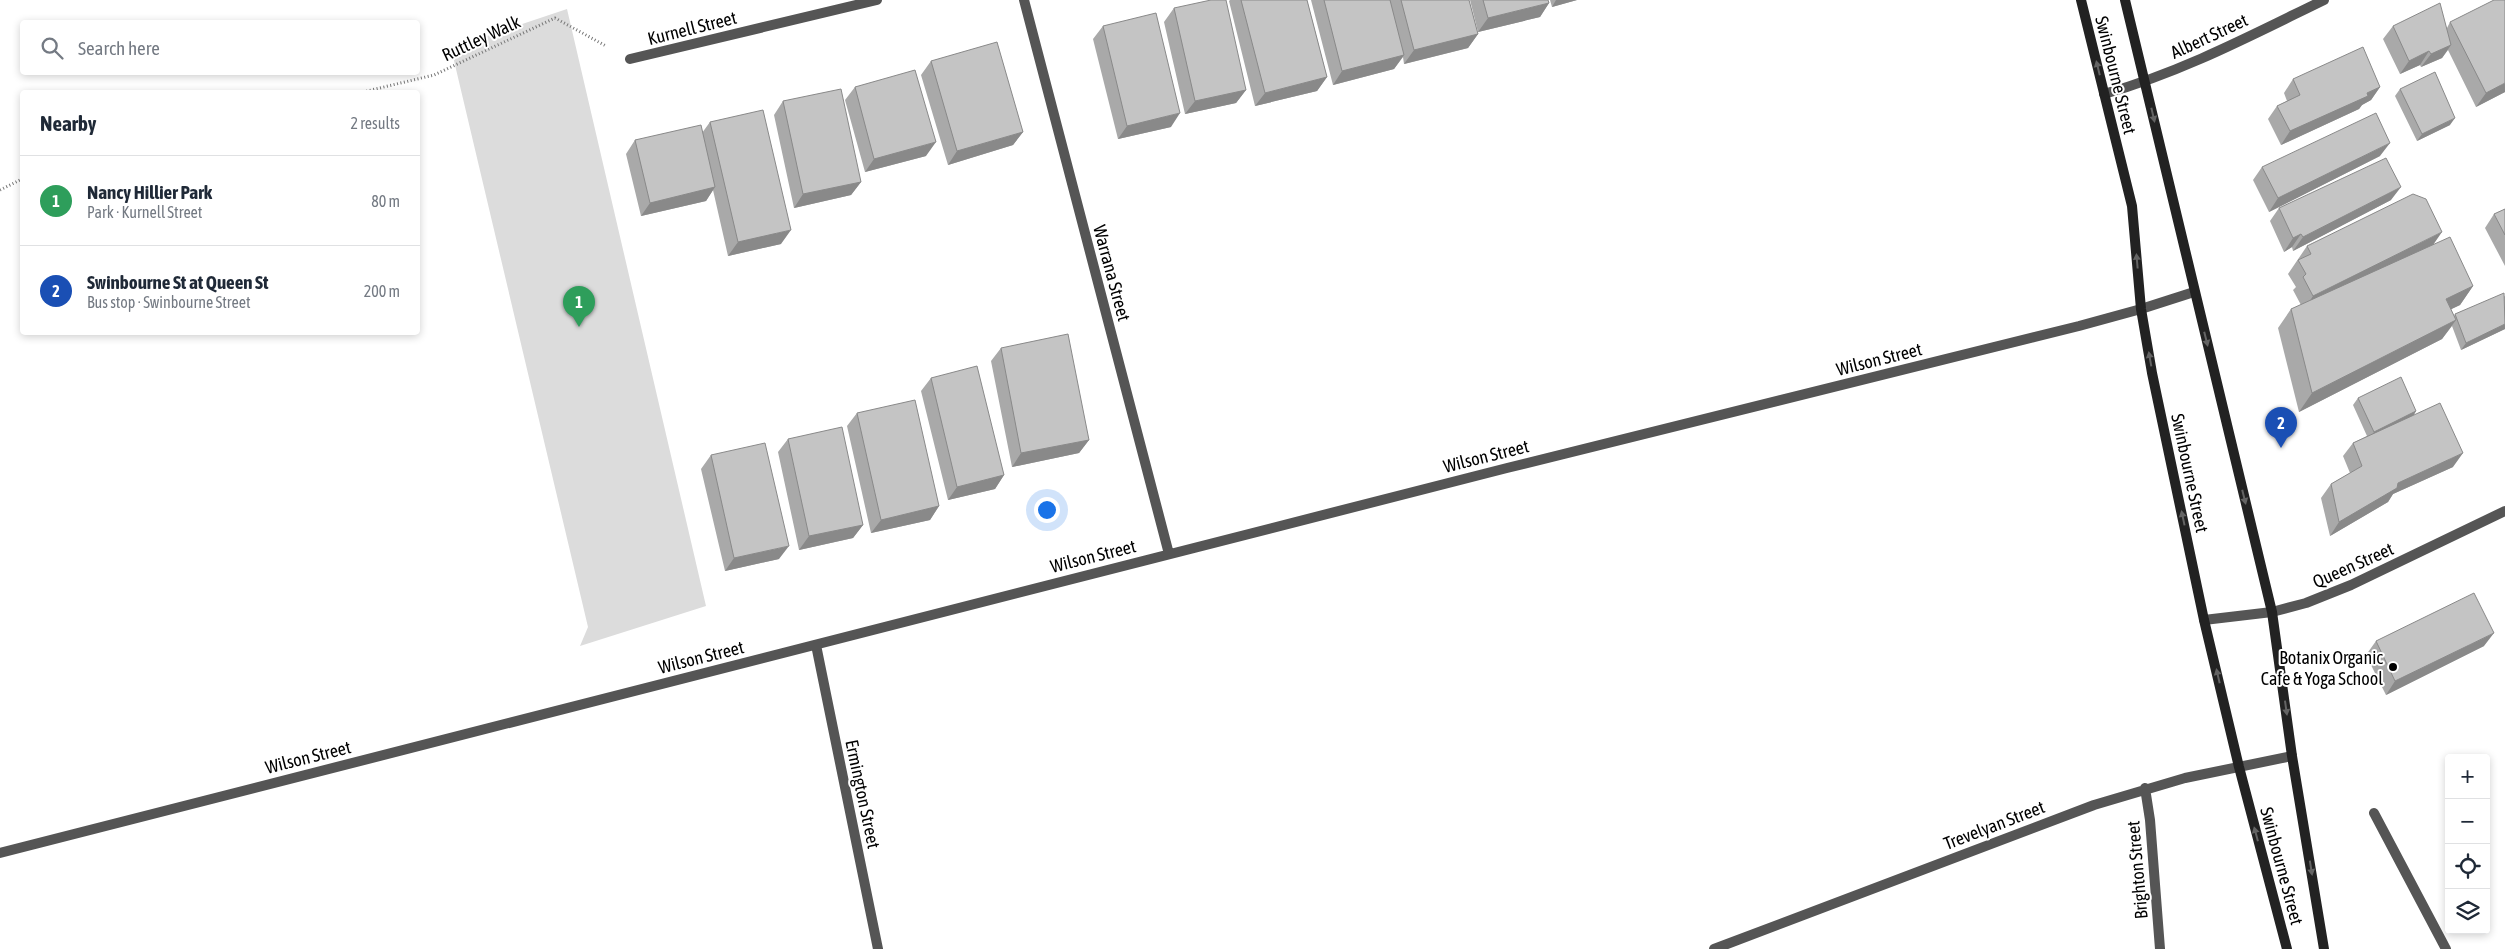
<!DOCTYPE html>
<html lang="en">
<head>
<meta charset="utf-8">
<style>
  body { margin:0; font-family:"Asap Condensed",sans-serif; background:#f6f6f7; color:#1f2937 }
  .controls { position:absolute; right:15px; bottom:15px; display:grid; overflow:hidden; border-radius:5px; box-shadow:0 2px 8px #0003 }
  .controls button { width:45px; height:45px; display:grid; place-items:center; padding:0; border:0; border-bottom:1px solid #e0e1e3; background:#fff; color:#1f2937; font:25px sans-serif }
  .you { position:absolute; left:1046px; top:509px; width:18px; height:18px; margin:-12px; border:4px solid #fff; border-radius:50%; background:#1a73e8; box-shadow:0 0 0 8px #1a73e833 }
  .badge { display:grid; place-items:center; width:32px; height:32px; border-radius:50%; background:#000; color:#fff; font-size:16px; font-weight:700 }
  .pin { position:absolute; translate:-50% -41px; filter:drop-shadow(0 1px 2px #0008) }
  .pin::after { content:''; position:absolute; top:26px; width:18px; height:15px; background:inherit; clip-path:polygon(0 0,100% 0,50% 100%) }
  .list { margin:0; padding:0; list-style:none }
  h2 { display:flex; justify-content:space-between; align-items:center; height:65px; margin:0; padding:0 20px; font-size:21px }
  h2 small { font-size:16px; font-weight:400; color:#747a83 }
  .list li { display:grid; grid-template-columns:32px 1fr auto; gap:15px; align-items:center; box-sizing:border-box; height:90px; padding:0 20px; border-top:1px solid #e0e1e3 }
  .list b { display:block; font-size:19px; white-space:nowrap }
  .list p { margin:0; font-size:16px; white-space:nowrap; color:#747a83 }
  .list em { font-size:16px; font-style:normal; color:#747a83 }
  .icon { flex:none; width:28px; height:28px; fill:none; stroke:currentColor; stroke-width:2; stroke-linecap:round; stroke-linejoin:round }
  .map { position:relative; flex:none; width:2505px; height:949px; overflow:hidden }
  .search { position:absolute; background:#fff; box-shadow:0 2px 8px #0003; left:20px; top:20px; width:400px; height:55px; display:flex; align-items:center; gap:12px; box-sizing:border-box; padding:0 18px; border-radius:5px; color:#747a83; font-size:19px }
  .panel { position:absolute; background:#fff; box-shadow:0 2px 8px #0003; left:20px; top:90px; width:400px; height:245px; border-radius:5px }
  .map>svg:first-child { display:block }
  .green { fill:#dcdcdc }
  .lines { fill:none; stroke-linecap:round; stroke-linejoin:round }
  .path { stroke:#777; stroke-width:3; stroke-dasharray:1 2.5; stroke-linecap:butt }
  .street { stroke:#555; stroke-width:10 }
  .secondary { stroke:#222; stroke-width:10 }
  .wall { fill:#a9a9a9 }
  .shaded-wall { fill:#898989 }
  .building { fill:#c4c4c4; stroke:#898989 }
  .oneway { fill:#646464 }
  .poi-dot { fill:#000; stroke:#fff; stroke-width:2 }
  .labels { text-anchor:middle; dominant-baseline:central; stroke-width:4; stroke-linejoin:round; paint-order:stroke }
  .street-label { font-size:18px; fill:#000; stroke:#fff }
  .poi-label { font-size:18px; fill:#000; stroke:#fff; text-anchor:end }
</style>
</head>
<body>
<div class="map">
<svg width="2505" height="949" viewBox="0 0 2505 949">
  <rect width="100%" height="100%" fill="#fff"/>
  <!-- green -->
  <path class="green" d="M567 9 706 606 580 646 588 627 451 48Z"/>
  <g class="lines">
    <!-- path -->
    <path class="path" d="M363 92 434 75 555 18 606 46
      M0 190 22 179"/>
    <!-- street -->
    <path class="street" d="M1024 0 1169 554
      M630 59 877 0
      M2104 94C2182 72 2252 35 2324 0
      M2204 620 2272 612 2306 603 2351 585 2505 511
      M816 645 878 949
      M2145 788 2150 820 2160 949
      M2374 813 2446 949
      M0 853 1507 468 2079 326 2141 309 2194 292
      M1714 949 2094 805 2185 778 2292 756"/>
    <!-- secondary -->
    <path class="secondary" d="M2081 0 2132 206 2141 309 2152 373 2204 620 2239 767 2287 949
      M2125 0 2272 612 2292 756 2324 949"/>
  </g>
  <!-- wall -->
  <path class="wall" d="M1230 0H1307L1327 77 1317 91 1255 106 1229 1Z
    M1311 0H1469L1478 34 1468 48 1404 64 1403 57 1394 69 1333 85Z
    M1470 0H1548L1549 3 1540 17 1478 32Z
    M1550 0H1577L1552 7Z
    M1174 8 1246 90 1236 103 1185 114 1164 22Z
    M2450 22 2505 92 2476 107 2448 50 2442 58 2421 67 2420 65 2400 74 2383 39 2393 26 2447 28Z
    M1103 26 1171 127 1118 139 1093 39Z
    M931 61 1023 132 1013 145 948 165 921 75Z
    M2293 79 2380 87 2371 100 2362 105 2359 109 2281 145 2268 119 2277 106 2287 101 2284 93Z
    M855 87 926 156 865 172 845 100Z
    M2400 89 2450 125 2417 141 2395 96Z
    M783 101 861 182 851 195 794 208 774 115Z
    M710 122 781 244 728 256 713 190 706 201 641 216 626 154 635 140 702 133Z
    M2380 156 2269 212 2253 180 2262 167Z
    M2391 200 2293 251 2292 247 2284 252 2270 221 2279 208Z
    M2505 209V266L2485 228 2494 214Z
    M2433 244 2473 286 2460 305 2451 309 2454 316 2455 314 2505 296V329L2461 350 2452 326 2442 339 2299 412 2278 328 2291 309 2301 305 2293 290 2296 287 2288 274 2307 246Z
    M1001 348 1089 440 1079 453 1012 467 991 361Z
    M931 378 1004 475 995 489 948 500 921 391Z
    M2358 398 2416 411 2413 416 2453 467 2393 494 2388 502 2330 536 2321 498 2331 484 2350 473 2343 456 2353 443 2367 436 2353 405Z
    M857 413 939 506 930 520 871 533 847 426Z
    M788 439 863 525 853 538 799 550 778 452Z
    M711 455 779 559 725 571 701 469Z
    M2376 641 2484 646 2386 695 2366 655Z"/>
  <!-- shaded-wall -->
  <path class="shaded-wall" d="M1556 0H1577L1552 7Z
    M1549 3 1540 17 1478 32 1488 18Z
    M1478 34 1468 48 1404 64 1414 50Z
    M2451 45 2442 58 2421 67 2431 54Z
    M2429 51 2420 65 2400 74 2409 61Z
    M1404 55 1394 69 1333 85 1342 71Z
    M1327 77 1317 91 1255 106 1265 93Z
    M2505 83V92L2476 107 2486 93Z
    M2380 87 2371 100 2362 105 2359 109 2281 145 2290 131Z
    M1246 90 1236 103 1185 114 1195 101Z
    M1180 113 1171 127 1118 139 1127 126Z
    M2455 118 2450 125 2417 141 2422 134Z
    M1023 132 1013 145 948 165 957 151Z
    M936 142 926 156 865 172 874 159Z
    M2390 143 2380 156 2269 212 2278 198Z
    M861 182 851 195 794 208 803 194Z
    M715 187 706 201 641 216 650 203Z
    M2401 187 2391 200 2293 251 2303 237Z
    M791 230 781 244 728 256 738 242Z
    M2442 232 2433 245 2304 310 2313 296Z
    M2301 234 2292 247 2284 252 2293 238Z
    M2473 286 2460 305 2433 318 2446 299Z
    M2456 320 2442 339 2299 412 2312 393Z
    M2505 324V329L2461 350 2466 343Z
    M2416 411 2412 418 2369 439 2374 432Z
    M1089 440 1079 453 1012 467 1021 453Z
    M2463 453 2453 467 2393 494 2388 502 2330 536 2339 522 2398 483Z
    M1004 475 995 489 948 500 957 487Z
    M939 506 930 520 871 533 881 520Z
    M863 525 853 538 799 550 809 536Z
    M789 546 779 559 725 571 734 558Z
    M2494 633 2484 646 2386 695 2395 681Z"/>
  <!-- building -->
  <path class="building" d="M1211 0H1226L1246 90 1195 101 1174 8Z
    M1241 0H1307L1327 77 1265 93Z
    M1324 0H1390L1404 55 1342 71Z
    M1401 0H1469L1478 34 1414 50Z
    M1483 0H1548L1549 3 1488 18Z
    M2494 0H2505V83L2486 93 2450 22Z
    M2440 3 2451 45 2431 54 2429 51 2409 61 2393 26Z
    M1156 13 1180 113 1127 126 1103 26Z
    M997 42 1023 132 957 151 931 61Z
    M2363 47 2380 87 2367 93 2368 96 2290 131 2277 106 2300 95 2293 79Z
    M915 70 936 142 874 159 855 87Z
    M2435 72 2455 118 2422 134 2400 89Z
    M841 89 861 182 803 194 783 101Z
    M763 110 791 230 738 242 710 122Z
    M2376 113 2390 143 2278 198 2262 167Z
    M701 125 715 187 650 203 635 140Z
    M2386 158 2401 187 2303 237 2301 234 2293 238 2279 208Z
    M2413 194 2426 199 2442 232 2313 296 2303 277 2306 274 2298 260 2311 254 2307 246Z
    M2505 209V235L2494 214Z
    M2450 237 2473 286 2446 299 2456 320 2312 393 2291 309Z
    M2504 293 2505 324 2466 343 2455 314Z
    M1068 334 1089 440 1021 453 1001 348Z
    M977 366 1004 475 957 487 931 378Z
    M2401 377 2416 411 2374 432 2358 398Z
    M915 400 939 506 881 520 857 413Z
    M2440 403 2463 453 2398 483 2397 488 2339 522 2331 484 2362 466 2353 443Z
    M842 427 863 525 809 536 788 439Z
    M765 443 789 546 734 558 711 455Z
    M2474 593 2494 633 2395 681 2376 641Z"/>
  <!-- one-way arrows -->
  <defs><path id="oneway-solid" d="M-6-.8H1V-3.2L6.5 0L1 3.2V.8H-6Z" transform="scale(1.25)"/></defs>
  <g class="oneway">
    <use href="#oneway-solid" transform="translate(2098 68) rotate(-104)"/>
    <use href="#oneway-solid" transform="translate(2153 115) rotate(77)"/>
    <use href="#oneway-solid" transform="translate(2137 261) rotate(-95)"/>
    <use href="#oneway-solid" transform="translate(2206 339) rotate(76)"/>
    <use href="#oneway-solid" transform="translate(2150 359) rotate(-100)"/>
    <use href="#oneway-solid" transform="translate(2244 497) rotate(76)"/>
    <use href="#oneway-solid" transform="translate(2183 518) rotate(-102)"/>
    <use href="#oneway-solid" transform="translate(2218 676) rotate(-103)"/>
    <use href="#oneway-solid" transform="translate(2286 708) rotate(82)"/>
    <use href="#oneway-solid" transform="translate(2256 834) rotate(-105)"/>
    <use href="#oneway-solid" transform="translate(2311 868) rotate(81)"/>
  </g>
  <!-- markers -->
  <circle class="poi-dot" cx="2393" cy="667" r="5"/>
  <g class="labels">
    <!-- street labels -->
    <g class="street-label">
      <text transform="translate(692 28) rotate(-14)">Kurnell Street</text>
      <text transform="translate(2209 36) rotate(-25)">Albert Street</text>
      <text transform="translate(481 38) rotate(-25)">Ruttley Walk</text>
      <text transform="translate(2116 75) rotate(76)">Swinbourne Street</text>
      <text transform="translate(1112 273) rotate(75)">Warrana Street</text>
      <text transform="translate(1879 359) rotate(-14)">Wilson Street</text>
      <text transform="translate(1486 456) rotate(-14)">Wilson Street</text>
      <text transform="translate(2190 473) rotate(78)">Swinbourne Street</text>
      <text transform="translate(1093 556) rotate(-14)">Wilson Street</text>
      <text transform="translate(2353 565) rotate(-24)">Queen Street</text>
      <text transform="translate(701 657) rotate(-14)">Wilson Street</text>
      <text transform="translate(308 757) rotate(-14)">Wilson Street</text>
      <text transform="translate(863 794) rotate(78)">Ermington Street</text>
      <text transform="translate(1994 825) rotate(-21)">Trevelyan Street</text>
      <text transform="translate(2282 866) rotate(75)">Swinbourne Street</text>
      <text transform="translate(2137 870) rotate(-95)">Brighton Street</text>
    </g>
    <!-- poi labels -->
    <g class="poi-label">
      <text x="2383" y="657">Botanix Organic<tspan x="2383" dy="21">Cafe &amp; Yoga School</tspan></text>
    </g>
  </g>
</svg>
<div class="controls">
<button>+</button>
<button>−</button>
<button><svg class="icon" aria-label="locate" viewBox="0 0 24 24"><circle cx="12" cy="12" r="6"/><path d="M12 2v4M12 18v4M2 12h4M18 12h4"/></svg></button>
<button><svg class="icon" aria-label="layers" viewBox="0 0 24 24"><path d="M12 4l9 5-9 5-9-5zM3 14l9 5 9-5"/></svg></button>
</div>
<div class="you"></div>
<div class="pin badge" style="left:579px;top:327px;background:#2e9e5b">1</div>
<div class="pin badge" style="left:2281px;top:448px;background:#1a4fb4">2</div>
<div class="search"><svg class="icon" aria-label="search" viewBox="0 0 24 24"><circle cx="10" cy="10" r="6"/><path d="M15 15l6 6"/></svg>Search here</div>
<section class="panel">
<h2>Nearby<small>2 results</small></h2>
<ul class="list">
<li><span class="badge" style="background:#2e9e5b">1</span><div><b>Nancy Hillier Park</b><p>Park · Kurnell Street</p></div><em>80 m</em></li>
<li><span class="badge" style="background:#1a4fb4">2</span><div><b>Swinbourne St at Queen St</b><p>Bus stop · Swinbourne Street</p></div><em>200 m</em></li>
</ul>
</section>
</div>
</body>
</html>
